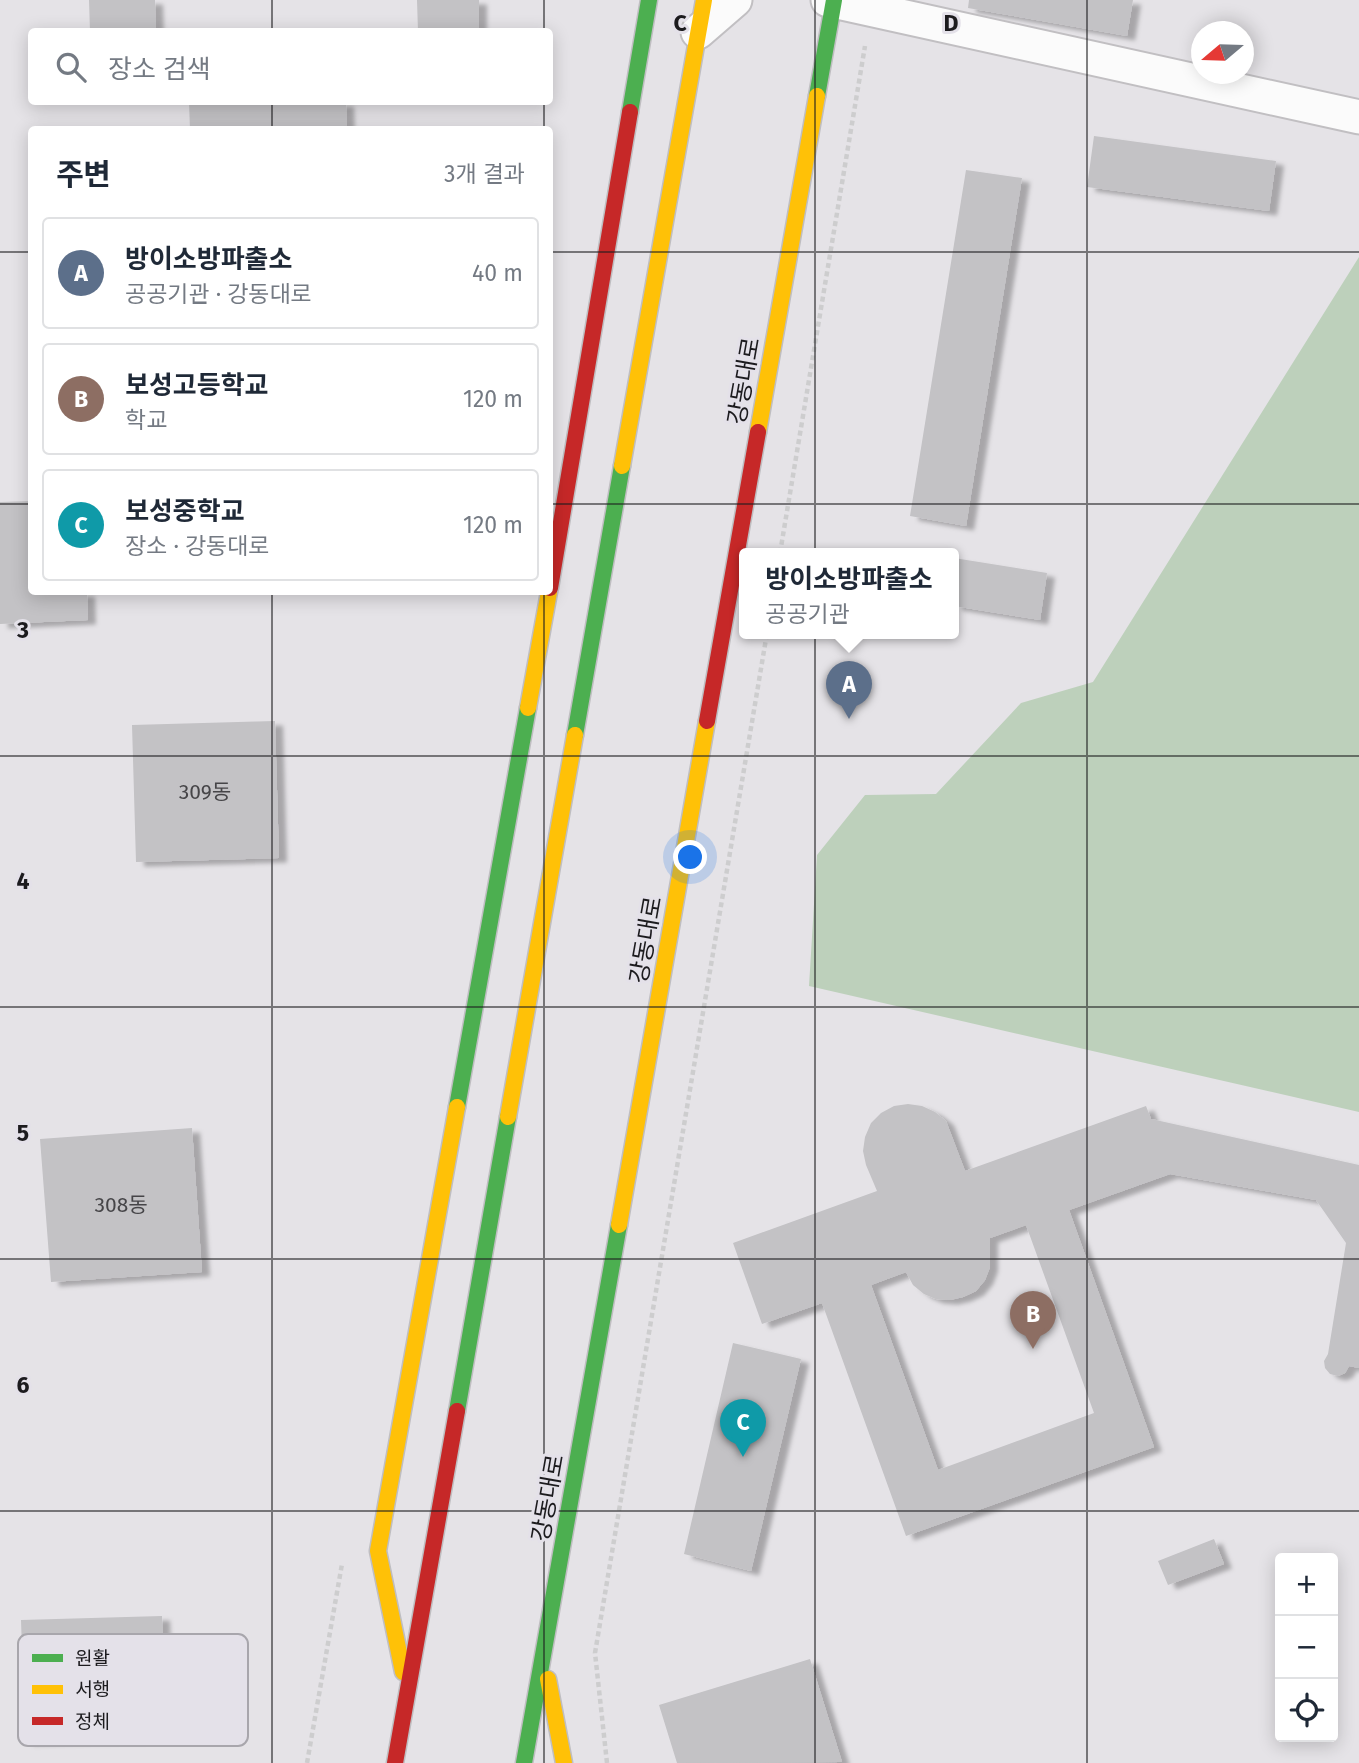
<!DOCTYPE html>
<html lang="ko">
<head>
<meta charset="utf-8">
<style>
  body { margin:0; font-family:"Fira Sans","Noto Sans KR",sans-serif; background:#f2f2f3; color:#1f2937 }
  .controls { position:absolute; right:21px; bottom:21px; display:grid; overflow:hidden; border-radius:7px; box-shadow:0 4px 18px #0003 }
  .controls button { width:63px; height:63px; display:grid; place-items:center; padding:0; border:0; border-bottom:2px solid #e0e1e3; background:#fff; color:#1f2937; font:35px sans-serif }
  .compass { position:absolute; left:1191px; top:21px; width:63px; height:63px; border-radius:50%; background:#fff; box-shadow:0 4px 18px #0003; rotate:251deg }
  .you { position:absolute; left:691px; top:858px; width:24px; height:24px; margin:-18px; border:5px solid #fff; border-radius:50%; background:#1a73e8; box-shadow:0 0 0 10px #1a73e833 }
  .badge { display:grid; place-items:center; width:46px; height:46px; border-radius:50%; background:#111827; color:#fff; font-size:23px; font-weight:700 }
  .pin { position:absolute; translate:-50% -58px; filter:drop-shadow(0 2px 4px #0008) }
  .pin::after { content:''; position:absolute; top:37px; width:24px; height:21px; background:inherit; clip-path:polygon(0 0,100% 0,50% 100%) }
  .popup { position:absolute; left:739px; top:548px; width:220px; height:91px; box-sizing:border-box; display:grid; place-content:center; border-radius:7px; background:#fff; filter:drop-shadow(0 2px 5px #0005); font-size:23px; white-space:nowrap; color:#747a83 }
  .popup b { font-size:26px; color:#1f2937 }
  .popup::after { content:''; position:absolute; left:50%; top:100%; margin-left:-14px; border:14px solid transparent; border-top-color:#fff }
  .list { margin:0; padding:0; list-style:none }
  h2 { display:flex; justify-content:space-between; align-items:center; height:91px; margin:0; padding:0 28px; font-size:30px }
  h2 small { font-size:23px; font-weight:400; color:#747a83 }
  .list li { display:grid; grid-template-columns:46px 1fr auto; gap:21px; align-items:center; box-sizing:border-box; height:112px; margin:0 14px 14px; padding:0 14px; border:2px solid #e0e1e3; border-radius:7px }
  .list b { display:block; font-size:26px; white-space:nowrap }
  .list p { margin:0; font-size:23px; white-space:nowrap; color:#747a83 }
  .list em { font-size:23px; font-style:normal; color:#747a83 }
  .icon { flex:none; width:38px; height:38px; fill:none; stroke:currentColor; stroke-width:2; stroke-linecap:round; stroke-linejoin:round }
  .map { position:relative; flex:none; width:1359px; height:1763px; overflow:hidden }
  .search { position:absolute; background:#fff; box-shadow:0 4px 18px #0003; left:28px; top:28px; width:525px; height:77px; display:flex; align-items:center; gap:18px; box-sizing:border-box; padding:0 24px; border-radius:7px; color:#747a83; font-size:26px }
  .panel { position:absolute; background:#fff; box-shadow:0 4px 18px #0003; left:28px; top:126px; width:525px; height:469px; border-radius:7px }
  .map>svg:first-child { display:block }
  .green { fill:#bdd0bb }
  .building { fill:#c3c2c5; fill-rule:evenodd; filter:url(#shadow) }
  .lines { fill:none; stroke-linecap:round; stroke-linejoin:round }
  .street-casing { stroke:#c1bfc2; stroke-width:37 }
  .fast-casing { stroke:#bfbec1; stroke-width:19 }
  .slow-casing { stroke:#bfbec1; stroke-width:19 }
  .jam-casing { stroke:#bfbec1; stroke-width:19 }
  .path { stroke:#cdcdce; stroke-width:4.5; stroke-dasharray:5 3.5; stroke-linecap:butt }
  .street { stroke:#fbfbfb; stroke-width:33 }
  .fast { stroke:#4caf50; stroke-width:16 }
  .slow { stroke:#ffc107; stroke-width:16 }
  .jam { stroke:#c62828; stroke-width:16 }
  .grid { fill:none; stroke:#1c1b1e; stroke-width:2; stroke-opacity:0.55 }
  .labels { text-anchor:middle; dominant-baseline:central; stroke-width:6; stroke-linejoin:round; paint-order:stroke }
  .number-label { font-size:21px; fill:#464548 }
  .street-label { font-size:24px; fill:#1c1b1e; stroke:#e4e1e9 }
  .key { fill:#e4e1e9; stroke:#a8a6ac; stroke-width:2 }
  .key-label { font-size:19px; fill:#1c1b1e }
  .grid-label { font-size:23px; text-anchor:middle; font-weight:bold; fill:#1c1b1e; stroke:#e4e1e9; stroke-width:6; stroke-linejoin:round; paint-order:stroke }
</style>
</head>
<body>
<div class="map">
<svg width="1359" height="1763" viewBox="0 0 1359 1763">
  <defs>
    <filter id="shadow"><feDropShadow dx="8" dy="4.5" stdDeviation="2" flood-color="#0004"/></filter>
  </defs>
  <rect width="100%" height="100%" fill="#e5e3e7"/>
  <!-- green -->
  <path class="green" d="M1359 257V1112L809 986 817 855 865 795 936 794 1021 703 1093 682Z"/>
  <!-- building -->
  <path class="building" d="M89 0H155L156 32H90Z
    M417 0H479V32H418Z
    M969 0H1133L1127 36 968 8Z
    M189 102H346L347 130H190Z
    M1094 136 1276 161 1269 211 1087 187Z
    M966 170 1022 178 966 526 910 516Z
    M32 501V592H87L88 620 0 624V502Z
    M954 558 1047 573 1040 620 954 606Z
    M275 721 279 858 136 862 132 725Z
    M908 1104 922 1106 935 1112 946 1121 965 1171 1146 1106 1151 1119 1359 1165V1368L1349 1366 1345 1373 1338 1376 1330 1374 1325 1368 1324 1361 1328 1354 1346 1243 1316 1200 1170 1174 1069 1210 1154 1447 906 1536 822 1303 762 1324 733 1243 877 1191 866 1165 863 1151 865 1137 871 1123 881 1113 894 1106ZM1026 1225 1094 1413 938 1470 871 1285 906 1272 913 1285 924 1294 936 1299 950 1300 963 1297 976 1291 985 1280 990 1267V1238Z
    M192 1128 202 1272 51 1282 40 1139Z
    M733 1343 801 1359 751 1571 684 1554Z
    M1214 1539 1224 1564 1168 1585 1158 1561Z
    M162 1616 166 1737 25 1741 21 1620Z
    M810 1659 842 1762 677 1763 659 1705Z"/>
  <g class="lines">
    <defs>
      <path id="street" d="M828 0 1359 117
        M698 32 735 0"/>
      <path id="fast" d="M817 96 834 0
        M630 112 649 0
        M575 735 622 466
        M457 1107 528 708
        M457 1411 508 1117
        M524 1763 619 1225"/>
      <path id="slow" d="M758 432 817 96
        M622 466 704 0
        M528 708 549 592
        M508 1117 575 735
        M619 1225 707 721
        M403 1672 378 1551 457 1107
        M548 1679 564 1763"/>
      <path id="jam" d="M550 588 630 112
        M707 721 758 432
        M395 1763 457 1411"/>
    </defs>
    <!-- street casing -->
    <use href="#street" class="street-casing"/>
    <!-- fast casing -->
    <use href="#fast" class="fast-casing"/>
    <!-- slow casing -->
    <use href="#slow" class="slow-casing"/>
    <!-- jam casing -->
    <use href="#jam" class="jam-casing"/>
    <!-- path -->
    <path class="path" d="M780 553 865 46
      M307 1763 342 1564
      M607 1763 595 1653 767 633"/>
    <!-- street -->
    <use href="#street" class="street"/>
    <!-- fast -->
    <use href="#fast" class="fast"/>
    <!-- slow -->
    <use href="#slow" class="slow"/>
    <!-- jam -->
    <use href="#jam" class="jam"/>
  </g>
  <!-- grid -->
  <path class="grid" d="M272 0V32M544 0V32M815 0V1763M1087 0V1763M272 102V130M544 102V130M0 252H32M550 252H1359M0 504H32M550 504H1359M272 592V1763M544 592V1763M0 756H1359M0 1007H1359M0 1259H1359M0 1511H1359"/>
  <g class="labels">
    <!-- number labels -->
    <g class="number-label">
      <text x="205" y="792">309동</text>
      <text x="121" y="1205">308동</text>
    </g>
    <!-- street labels -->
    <g class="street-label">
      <text transform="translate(744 381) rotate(-80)">강동대로</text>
      <text transform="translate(646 940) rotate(-80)">강동대로</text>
      <text transform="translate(548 1498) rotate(-80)">강동대로</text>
    </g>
  </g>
  <!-- legend -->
  <rect x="18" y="1634" width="230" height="112" rx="10" class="key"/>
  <rect x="32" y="1654" width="31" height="8" fill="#4caf50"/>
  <rect x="32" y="1685" width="31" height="9" fill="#ffc107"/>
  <rect x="32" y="1717" width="31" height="8" fill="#c62828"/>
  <g class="key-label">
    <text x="75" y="1665">원활</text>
    <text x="75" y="1696">서행</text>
    <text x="75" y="1728">정체</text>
  </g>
  <g class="grid-label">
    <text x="680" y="31">C</text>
    <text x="951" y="31">D</text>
    <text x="23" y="638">3</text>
    <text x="23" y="889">4</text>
    <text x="23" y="1141">5</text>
    <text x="23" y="1393">6</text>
  </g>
</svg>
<div class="controls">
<button>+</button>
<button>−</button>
<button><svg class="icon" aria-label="locate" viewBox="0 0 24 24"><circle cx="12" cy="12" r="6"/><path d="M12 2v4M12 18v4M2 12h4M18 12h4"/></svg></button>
</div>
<svg class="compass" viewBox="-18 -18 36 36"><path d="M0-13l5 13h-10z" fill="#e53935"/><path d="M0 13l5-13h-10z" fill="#747a83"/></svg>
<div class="you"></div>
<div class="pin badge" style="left:849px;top:719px;background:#5c6f8a">A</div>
<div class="popup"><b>방이소방파출소</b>공공기관</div>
<div class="pin badge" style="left:1033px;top:1349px;background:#8d6e63">B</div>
<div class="pin badge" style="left:743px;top:1457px;background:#0f9aa8">C</div>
<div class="search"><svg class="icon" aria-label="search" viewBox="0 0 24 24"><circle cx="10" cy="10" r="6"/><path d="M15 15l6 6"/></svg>장소 검색</div>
<section class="panel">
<h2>주변<small>3개 결과</small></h2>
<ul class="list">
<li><span class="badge" style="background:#5c6f8a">A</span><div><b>방이소방파출소</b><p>공공기관 · 강동대로</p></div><em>40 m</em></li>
<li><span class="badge" style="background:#8d6e63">B</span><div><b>보성고등학교</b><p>학교</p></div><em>120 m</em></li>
<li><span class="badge" style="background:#0f9aa8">C</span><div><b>보성중학교</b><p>장소 · 강동대로</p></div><em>120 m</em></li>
</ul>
</section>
</div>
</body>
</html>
